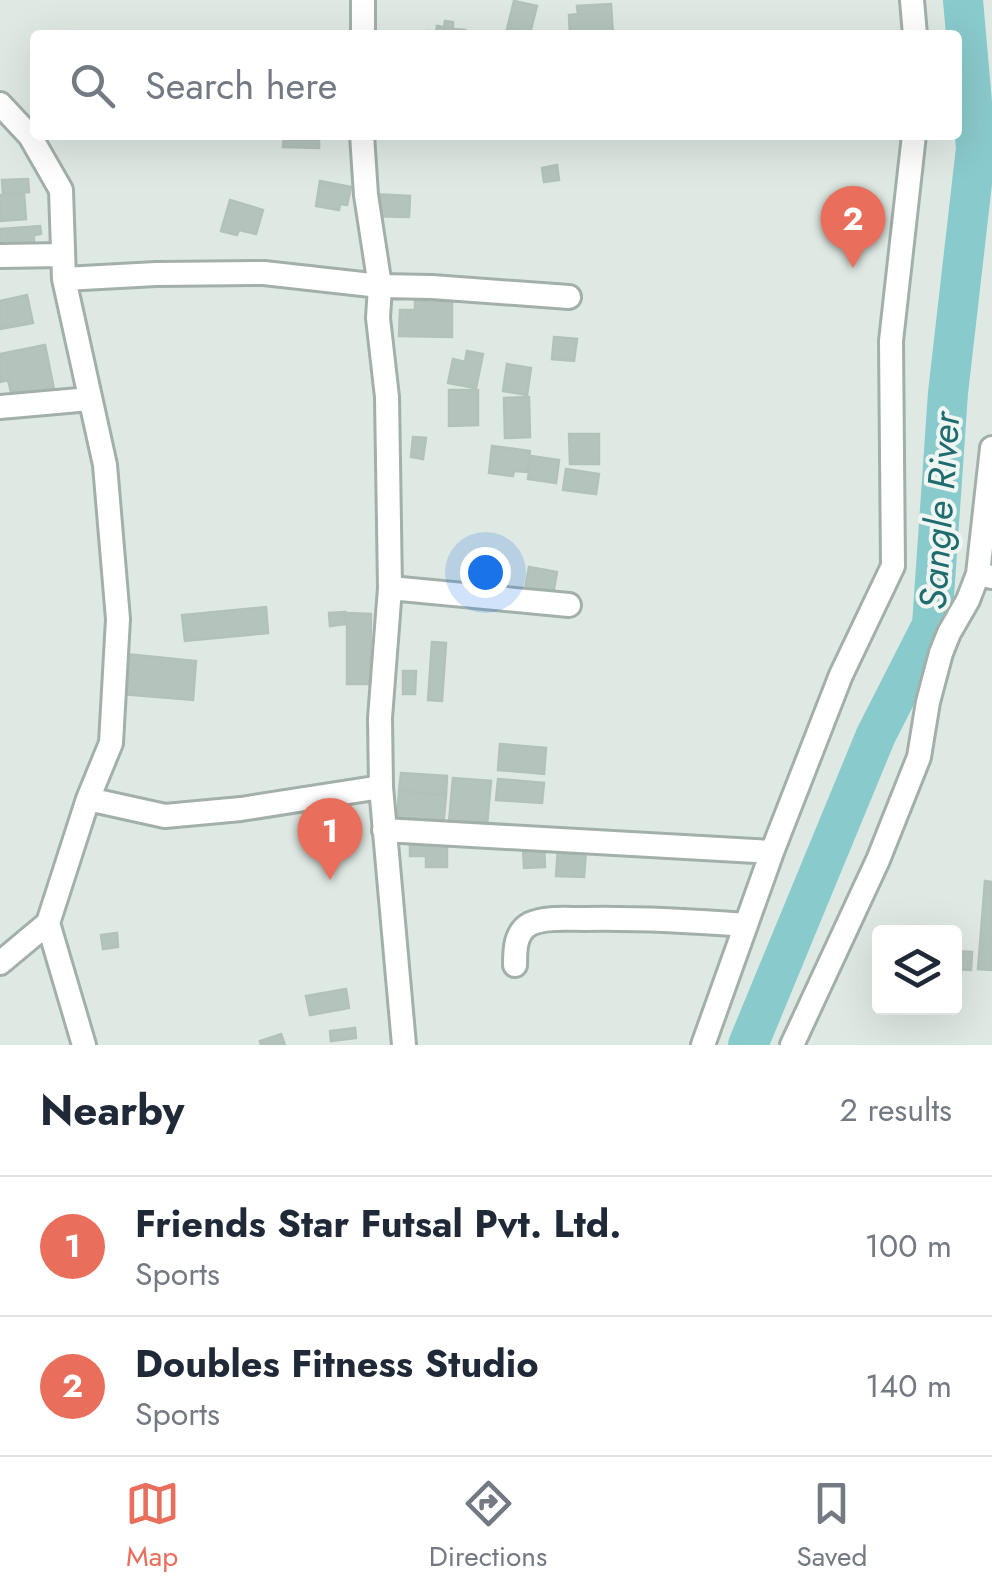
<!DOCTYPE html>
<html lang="en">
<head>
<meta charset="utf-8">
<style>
  body { margin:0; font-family:Jost,sans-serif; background:#f6f6f7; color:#1f2937 }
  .controls { position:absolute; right:30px; bottom:30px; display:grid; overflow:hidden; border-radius:10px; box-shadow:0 10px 40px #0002 }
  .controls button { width:90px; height:90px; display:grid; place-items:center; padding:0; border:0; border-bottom:2px solid #e0e1e3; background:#fff; color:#1f2937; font:50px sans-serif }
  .you { position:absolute; left:485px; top:572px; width:35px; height:35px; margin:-25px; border:8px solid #fff; border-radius:50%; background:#1a73e8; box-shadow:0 0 0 15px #1a73e833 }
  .badge { display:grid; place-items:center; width:65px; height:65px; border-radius:50%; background:#ea6e5c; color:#fff; font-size:32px; font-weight:700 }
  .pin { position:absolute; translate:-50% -82px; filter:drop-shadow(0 2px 5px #0008) }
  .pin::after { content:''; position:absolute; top:52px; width:35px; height:30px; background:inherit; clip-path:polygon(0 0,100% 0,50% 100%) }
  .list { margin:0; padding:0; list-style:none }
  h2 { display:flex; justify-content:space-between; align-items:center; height:130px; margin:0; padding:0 40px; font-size:42px }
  h2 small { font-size:32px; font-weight:400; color:#747a83 }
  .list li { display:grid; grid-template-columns:65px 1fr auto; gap:30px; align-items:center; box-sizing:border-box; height:140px; padding:0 40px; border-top:2px solid #e0e1e3 }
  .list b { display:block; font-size:38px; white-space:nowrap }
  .list p { margin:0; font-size:32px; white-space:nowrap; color:#747a83 }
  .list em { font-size:32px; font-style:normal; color:#747a83 }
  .icon { flex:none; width:55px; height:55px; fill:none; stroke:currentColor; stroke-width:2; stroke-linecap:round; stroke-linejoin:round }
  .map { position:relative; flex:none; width:992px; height:1045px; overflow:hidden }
  .search { position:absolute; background:#fff; box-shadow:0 10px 40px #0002; left:30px; right:30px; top:30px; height:110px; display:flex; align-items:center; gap:25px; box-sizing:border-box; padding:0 35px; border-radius:10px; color:#747a83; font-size:38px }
  .sheet { height:410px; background:#fff }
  nav { display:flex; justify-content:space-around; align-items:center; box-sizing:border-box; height:140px; border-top:2px solid #e0e1e3; background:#fff; font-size:28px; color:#747a83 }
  nav a { display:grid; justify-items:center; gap:5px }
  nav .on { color:#ea6e5c }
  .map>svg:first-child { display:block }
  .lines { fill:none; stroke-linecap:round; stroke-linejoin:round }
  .river { stroke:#89cacc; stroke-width:40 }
  .building { fill:#b4c4bc; stroke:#b2c2b9; stroke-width:2.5 }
  .minor-casing { stroke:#a2b0a9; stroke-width:28 }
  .minor { stroke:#fff; stroke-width:22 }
  .labels { text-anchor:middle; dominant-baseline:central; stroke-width:8; stroke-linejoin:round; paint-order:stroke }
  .water-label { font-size:38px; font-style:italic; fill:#1f6c70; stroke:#eff6f2 }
</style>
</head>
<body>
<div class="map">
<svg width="992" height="1045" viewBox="0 0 992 1045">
  <rect width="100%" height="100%" fill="#dfe9e3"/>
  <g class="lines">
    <!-- river -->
    <path class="river" d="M748 1045 876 735 932 625 948 393 976 148 963 0"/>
  </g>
  <!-- building -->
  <path class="building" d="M514 1 537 6 530 33 507 29Z
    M611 4 613 35H570L569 15 578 14 577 6Z
    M445 21 453 22V29L465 30 464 35H427V31L436 32 437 26 444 27Z
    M284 135H319V148L283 147Z
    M557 165 559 180 544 182 542 168Z
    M28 179 29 192 3 194 2 180Z
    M320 181 351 187 347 205 340 204 339 210 316 206Z
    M24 193 26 219 1 221 0 195Z
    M372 194 410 196 409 217 371 216Z
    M230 200 263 210 256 234 239 230 237 235 221 231Z
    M40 226 41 234 34 235V244L0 246V229Z
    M27 295 33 323 0 329V301Z
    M415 301 452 302V337L399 336 400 310H415Z
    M554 337 577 339 574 361 552 359Z
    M45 345 55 394 21 401 19 391 11 392 8 380 0 382V354Z
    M467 351 483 354 476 388 448 383 453 359 465 362Z
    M507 364 531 368 527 395 503 391Z
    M449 390H478V425L449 426Z
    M529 397 530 437 505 438 504 398Z
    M569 434H599V464H570Z
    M413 437 426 438 423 459 411 457Z
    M492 446 530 451 527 472 514 471 513 476 489 473Z
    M531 456 559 460 556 483 528 479Z
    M566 469 599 474 596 494 563 490Z
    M529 567 557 572 552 600 524 595Z
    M266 607 268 633 185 641 182 615Z
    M345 612 346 624 330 626 329 613Z
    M347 613 371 614 370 684H347Z
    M432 642 446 643 442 701 428 700Z
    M126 654 196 661 193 700 122 694Z
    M403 671H416L415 694H403Z
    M500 744 546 748 544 774 498 770Z
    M401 773 447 776 446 795 399 791Z
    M453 778 491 781 487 825 449 822Z
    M498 779 544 783 542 803 496 800Z
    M399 791 446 795 443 828 397 824Z
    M410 837H447V867H426V856H410Z
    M544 846 545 867 524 868 523 847Z
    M558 848 586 849 584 877 556 876Z
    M985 881 992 882V970L978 969Z
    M117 933 118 947 103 949 101 935Z
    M954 951 972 952 971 970 954 969Z
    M346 989 349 1008 310 1015 306 996Z
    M355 1028 356 1038 331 1041 330 1031Z
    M281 1034 285 1045H261L260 1041Z"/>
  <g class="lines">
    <defs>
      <path id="minor" d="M363 0V35
        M912 0 915 35
        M0 104 30 136 61 190 64 279 105 465 118 619 111 743 88 799 48 923 84 1045
        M362 135 366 195 380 286 378 318 387 397 390 588 380 718 381 787 404 1045
        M0 256 63 255
        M64 279 156 274 264 273 380 286 432 287 569 297
        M0 407 90 399
        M978 574 992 448
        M390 588 569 605
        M88 799 165 816 241 809 381 787
        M384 830 772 852
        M0 963 48 923
        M515 965C515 950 515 932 530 924 545 917 567 919 584 919 638 918 692 921 746 925
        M703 1045 772 852 841 675 893 566 891 341 914 135
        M792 1045 878 860 919 757 928 702 941 653 949 633 968 600 978 574 992 577"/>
    </defs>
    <!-- minor casing -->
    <use href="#minor" class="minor-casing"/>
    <!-- minor -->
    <use href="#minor" class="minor"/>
  </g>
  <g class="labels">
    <!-- water labels -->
    <g class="water-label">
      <text transform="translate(939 511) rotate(-86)">Sangle River</text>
    </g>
  </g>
</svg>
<div class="controls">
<button><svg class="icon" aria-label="layers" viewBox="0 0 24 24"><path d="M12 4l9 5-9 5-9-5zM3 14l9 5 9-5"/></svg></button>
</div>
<div class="you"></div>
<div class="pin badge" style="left:330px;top:880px">1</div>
<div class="pin badge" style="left:853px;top:268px">2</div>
<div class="search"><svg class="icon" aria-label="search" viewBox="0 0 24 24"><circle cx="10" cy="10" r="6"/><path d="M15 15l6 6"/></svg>Search here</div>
</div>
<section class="sheet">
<h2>Nearby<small>2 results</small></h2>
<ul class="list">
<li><span class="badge">1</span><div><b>Friends Star Futsal Pvt. Ltd.</b><p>Sports</p></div><em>100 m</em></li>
<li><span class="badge">2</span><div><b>Doubles Fitness Studio</b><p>Sports</p></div><em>140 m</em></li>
</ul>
</section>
<nav>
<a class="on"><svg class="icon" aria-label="map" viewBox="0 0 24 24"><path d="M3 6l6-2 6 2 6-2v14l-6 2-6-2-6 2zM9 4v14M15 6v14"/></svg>Map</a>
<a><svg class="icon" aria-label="directions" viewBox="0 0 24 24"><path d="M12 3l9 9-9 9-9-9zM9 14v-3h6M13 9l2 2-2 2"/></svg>Directions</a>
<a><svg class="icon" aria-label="saved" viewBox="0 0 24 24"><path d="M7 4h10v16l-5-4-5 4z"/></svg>Saved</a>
</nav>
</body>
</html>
